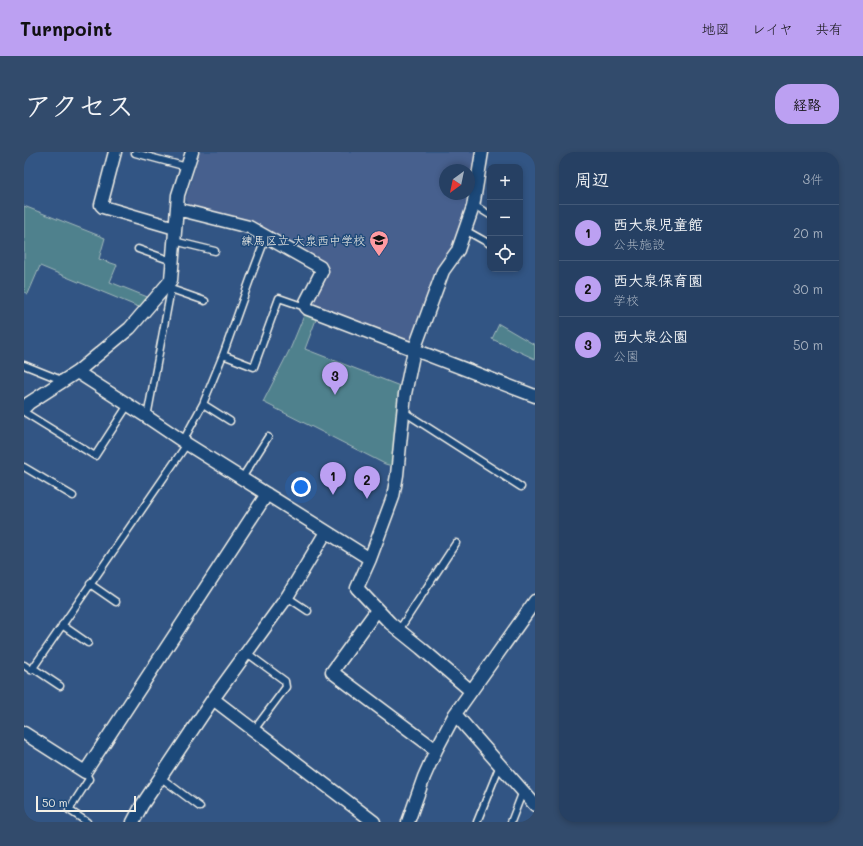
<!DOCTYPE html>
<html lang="ja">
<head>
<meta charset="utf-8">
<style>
  body { margin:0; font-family:Mali,"Klee One",sans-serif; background:#324b6c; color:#f1f3f6 }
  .controls { position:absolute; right:12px; top:12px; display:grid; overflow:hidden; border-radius:8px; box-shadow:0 2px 6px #0003 }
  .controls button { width:36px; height:36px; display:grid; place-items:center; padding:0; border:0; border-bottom:1px solid #425978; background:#264063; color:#f1f3f6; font:20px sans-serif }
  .compass { position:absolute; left:415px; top:12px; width:36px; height:36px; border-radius:50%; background:#264063; box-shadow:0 2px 6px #0003; rotate:213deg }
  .scale { position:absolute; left:12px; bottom:10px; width:100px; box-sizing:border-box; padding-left:4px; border:2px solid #f4f1e8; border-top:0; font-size:11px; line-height:14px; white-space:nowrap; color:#f4f1e8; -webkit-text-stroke:3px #1f4a7a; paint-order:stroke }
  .you { position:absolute; left:277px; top:335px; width:14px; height:14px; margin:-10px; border:3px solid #fff; border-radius:50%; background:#1a73e8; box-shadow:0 0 0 6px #1a73e833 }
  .badge { display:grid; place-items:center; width:26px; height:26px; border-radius:50%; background:#bca0f2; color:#111; font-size:13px; font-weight:700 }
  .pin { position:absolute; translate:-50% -33px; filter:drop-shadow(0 1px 2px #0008) }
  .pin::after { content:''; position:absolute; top:21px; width:14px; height:12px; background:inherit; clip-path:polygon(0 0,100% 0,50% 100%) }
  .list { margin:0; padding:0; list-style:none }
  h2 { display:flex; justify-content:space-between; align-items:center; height:52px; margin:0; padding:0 16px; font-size:17px }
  h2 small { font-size:13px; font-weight:400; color:#a4afbe }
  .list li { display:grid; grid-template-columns:26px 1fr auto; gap:12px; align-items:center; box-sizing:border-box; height:56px; padding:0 16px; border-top:1px solid #425978 }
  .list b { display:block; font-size:15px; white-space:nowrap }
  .list p { margin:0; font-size:13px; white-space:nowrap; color:#a4afbe }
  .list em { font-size:13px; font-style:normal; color:#a4afbe }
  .icon { flex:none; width:22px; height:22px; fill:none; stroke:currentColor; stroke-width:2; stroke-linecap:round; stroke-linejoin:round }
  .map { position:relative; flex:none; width:511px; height:670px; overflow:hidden; border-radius:16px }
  header { display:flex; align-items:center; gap:24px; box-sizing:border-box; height:56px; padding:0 20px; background:#bca0f2; color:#111 }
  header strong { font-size:19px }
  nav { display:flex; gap:22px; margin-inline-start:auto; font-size:14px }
  .intro { display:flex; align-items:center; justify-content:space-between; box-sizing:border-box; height:96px; padding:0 24px }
  h1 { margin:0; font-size:28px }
  .button { padding:10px 18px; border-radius:16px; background:#bca0f2; color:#111; font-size:14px; font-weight:700 }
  main { display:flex; gap:24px; padding:0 24px }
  aside { flex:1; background:#264063; border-radius:16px; box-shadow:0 2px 6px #0003 }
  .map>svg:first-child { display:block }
  .built { fill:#46618e; fill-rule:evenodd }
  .green { fill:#4f818d; stroke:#a2b9ba }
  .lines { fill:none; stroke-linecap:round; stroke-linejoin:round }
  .service-casing { stroke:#f4f1e8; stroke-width:9 }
  .minor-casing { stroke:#f4f1e8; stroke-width:15 }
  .service { stroke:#1f4a7a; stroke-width:6 }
  .minor { stroke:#1f4a7a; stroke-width:12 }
  .labels { text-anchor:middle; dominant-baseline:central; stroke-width:3; stroke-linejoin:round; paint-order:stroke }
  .poi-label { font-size:12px; fill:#f4f1e8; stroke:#1f4a7a; text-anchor:end }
</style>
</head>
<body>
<header>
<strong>Turnpoint</strong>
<nav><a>地図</a><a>レイヤ</a><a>共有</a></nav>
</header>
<div class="intro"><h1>アクセス</h1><a class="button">経路</a></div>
<main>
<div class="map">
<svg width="511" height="670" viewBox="0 0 511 670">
  <rect width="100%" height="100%" fill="#325584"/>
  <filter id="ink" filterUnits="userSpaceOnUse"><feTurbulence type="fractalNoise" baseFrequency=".025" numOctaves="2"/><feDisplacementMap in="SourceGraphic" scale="8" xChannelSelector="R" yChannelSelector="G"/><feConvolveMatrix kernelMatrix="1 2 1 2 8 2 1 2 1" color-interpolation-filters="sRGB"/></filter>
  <g filter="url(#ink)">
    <!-- built -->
    <path class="built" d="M176 0H452L445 50 430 94 414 116 399 157 389 188 386 190 292 154 290 148 306 116 227 69 165 53 162 47ZM421 18H445V42H421Z"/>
    <!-- green -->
    <path class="green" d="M0 54 81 86 75 107 93 113 86 130 126 146 117 156 16 114 4 142 0 140Z
      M281 161 293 165 281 197 381 236 372 315 361 312 239 250 267 195Z
      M475 172 511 193V207L468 187Z"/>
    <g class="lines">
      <defs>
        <path id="service" d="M111 1 163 15
          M449 55H453L466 63
          M441 78 466 92
          M150 89 191 99
          M114 97 148 109
          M147 137 181 149
          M199 203 230 215 255 146 278 154 282 155
          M0 213 40 229
          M179 252 206 269
          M0 260 71 304 104 253
          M380 260 497 335
          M123 265 147 137V129
          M159 289 179 252 199 203 228 122 242 85
          M0 315 49 344
          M218 326 244 285
          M66 432 92 450
          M263 445 284 459
          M38 473 64 491
          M375 478 432 391
          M223 501 261 529 262 535 230 578
          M0 513 7 518 9 516 163 292
          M9 516 36 534
          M61 620 65 627 45 658 63 670
          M136 625 176 655
          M453 670 476 613
          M487 670 499 639"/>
        <path id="minor" d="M91 0 77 53 79 55 151 76
          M153 57 225 75 296 115 298 119 282 150V155L284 157 511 244
          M53 220 123 265 163 292 346 407
          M0 256 5 251 53 220 106 176 147 128 154 43 168 0
          M353 458 308 520 412 598
          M447 539 397 496 366 471 333 436 346 407 369 345 373 323 381 242 390 198 419 119 434 98 449 55 458 0
          M189 547 350 670
          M431 562 511 653
          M0 581 61 620 243 342
          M109 670 118 653 189 547 263 445 302 380
          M384 670 400 625 412 598 431 562 511 449"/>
      </defs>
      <!-- service casing -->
      <use href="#service" class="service-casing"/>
      <!-- minor casing -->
      <use href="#minor" class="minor-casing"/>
      <!-- service -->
      <use href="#service" class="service"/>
      <!-- minor -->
      <use href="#minor" class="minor"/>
    </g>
  </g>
  <!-- icons -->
  <defs>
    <symbol id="school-pin" viewBox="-11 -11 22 30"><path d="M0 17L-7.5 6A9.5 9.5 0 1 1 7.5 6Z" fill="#ff9aa2" stroke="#1f4a7a"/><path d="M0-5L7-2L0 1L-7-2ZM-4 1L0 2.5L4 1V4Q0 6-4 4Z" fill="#111"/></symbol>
  </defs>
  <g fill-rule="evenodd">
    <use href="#school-pin" x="344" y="77" width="22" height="30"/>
  </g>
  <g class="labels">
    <!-- poi labels -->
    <g class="poi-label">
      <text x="341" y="88">練馬区立 大泉西中学校</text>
    </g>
  </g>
</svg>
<div class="controls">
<button>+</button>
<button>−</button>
<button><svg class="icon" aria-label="locate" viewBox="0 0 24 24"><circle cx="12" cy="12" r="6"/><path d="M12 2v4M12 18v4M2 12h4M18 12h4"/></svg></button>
</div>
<svg class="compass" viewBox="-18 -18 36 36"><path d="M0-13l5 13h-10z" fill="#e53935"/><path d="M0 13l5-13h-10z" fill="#a4afbe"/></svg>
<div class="scale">50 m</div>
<div class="you"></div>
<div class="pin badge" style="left:309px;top:343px">1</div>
<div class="pin badge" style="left:343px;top:347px">2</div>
<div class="pin badge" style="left:311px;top:243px">3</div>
</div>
<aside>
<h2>周辺<small>3件</small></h2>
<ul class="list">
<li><span class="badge">1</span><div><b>西大泉児童館</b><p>公共施設</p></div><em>20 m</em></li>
<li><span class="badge">2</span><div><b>西大泉保育園</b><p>学校</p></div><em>30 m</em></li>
<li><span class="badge">3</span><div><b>西大泉公園</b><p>公園</p></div><em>50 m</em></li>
</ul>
</aside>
</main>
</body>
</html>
